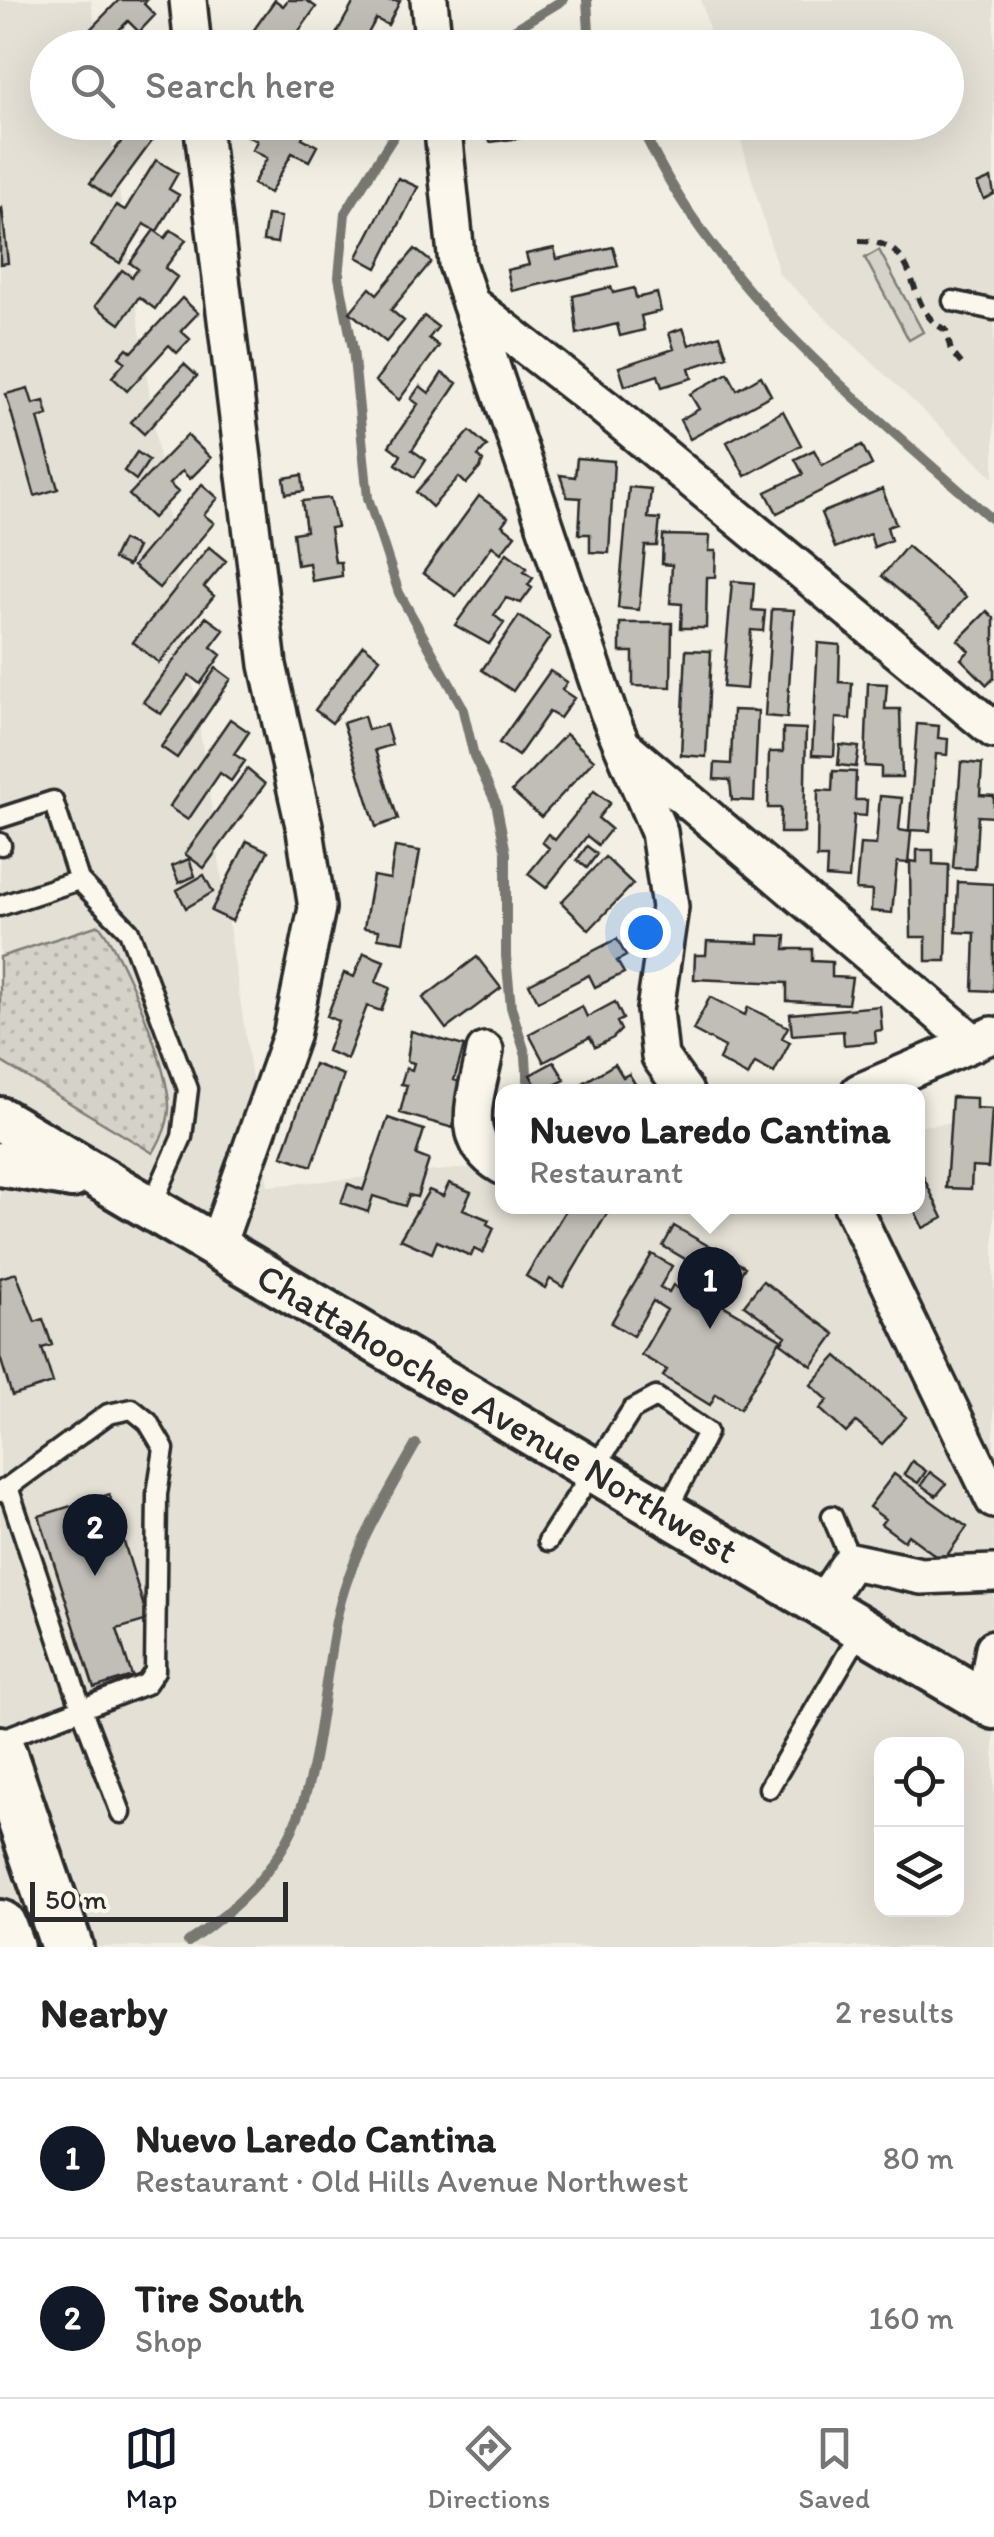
<!DOCTYPE html>
<html lang="en">
<head>
<meta charset="utf-8">
<style>
  body { margin:0; font-family:Itim,sans-serif; background:#f2f2f2; color:#222 }
  .controls { position:absolute; right:30px; bottom:30px; display:grid; overflow:hidden; border-radius:20px; box-shadow:0 10px 40px #0002 }
  .controls button { width:90px; height:90px; display:grid; place-items:center; padding:0; border:0; border-bottom:2px solid #e0e0e0; background:#fff; color:#222; font:50px sans-serif }
  .scale { position:absolute; left:30px; bottom:25px; width:258px; box-sizing:border-box; padding-left:10px; border:5px solid #2b2b2b; border-top:0; font-size:28px; line-height:35px; white-space:nowrap; color:#2b2b2b; -webkit-text-stroke:8px #fbf7ec; paint-order:stroke }
  .you { position:absolute; left:645px; top:932px; width:35px; height:35px; margin:-25px; border:8px solid #fff; border-radius:50%; background:#1a73e8; box-shadow:0 0 0 15px #1a73e833 }
  .badge { display:grid; place-items:center; width:65px; height:65px; border-radius:50%; background:#111827; color:#fff; font-size:32px; font-weight:700 }
  .pin { position:absolute; translate:-50% -82px; filter:drop-shadow(0 2px 5px #0008) }
  .pin::after { content:''; position:absolute; top:52px; width:35px; height:30px; background:inherit; clip-path:polygon(0 0,100% 0,50% 100%) }
  .popup { position:absolute; left:495px; top:1084px; width:430px; height:130px; box-sizing:border-box; display:grid; place-content:center; border-radius:20px; background:#fff; filter:drop-shadow(0 2px 8px #0005); font-size:32px; white-space:nowrap; color:#767676 }
  .popup b { font-size:38px; color:#222 }
  .popup::after { content:''; position:absolute; left:50%; top:100%; margin-left:-20px; border:20px solid transparent; border-top-color:#fff }
  .list { margin:0; padding:0; list-style:none }
  h2 { display:flex; justify-content:space-between; align-items:center; height:130px; margin:0; padding:0 40px; font-size:42px }
  h2 small { font-size:32px; font-weight:400; color:#767676 }
  .list li { display:grid; grid-template-columns:65px 1fr auto; gap:30px; align-items:center; box-sizing:border-box; height:160px; padding:0 40px; border-top:2px solid #e0e0e0 }
  .list b { display:block; font-size:38px; white-space:nowrap }
  .list p { margin:0; font-size:32px; white-space:nowrap; color:#767676 }
  .list em { font-size:32px; font-style:normal; color:#767676 }
  .icon { flex:none; width:55px; height:55px; fill:none; stroke:currentColor; stroke-width:2; stroke-linecap:round; stroke-linejoin:round }
  .map { position:relative; flex:none; width:994px; height:1947px; overflow:hidden }
  .search { position:absolute; background:#fff; box-shadow:0 10px 40px #0002; left:30px; right:30px; top:30px; height:110px; display:flex; align-items:center; gap:25px; box-sizing:border-box; padding:0 35px; border-radius:55px; color:#767676; font-size:38px }
  .sheet { height:450px; background:#fff }
  nav { display:flex; justify-content:space-around; align-items:center; box-sizing:border-box; height:140px; border-top:2px solid #e0e0e0; background:#fff; font-size:28px; color:#767676 }
  nav a { display:grid; justify-items:center; gap:5px }
  nav .on { color:#111827 }
  .map>svg:first-child { display:block }
  .built { fill:#e4e0d6; fill-rule:evenodd }
  .green { fill:url(#green-dots); stroke:#807e7a; stroke-width:2.5 }
  .pitch { fill:#d5d2c9; stroke:#807e7a; stroke-width:2.5 }
  .lines { fill:none; stroke-linecap:round; stroke-linejoin:round }
  .stream { stroke:#787772; stroke-width:10 }
  .building { fill:#c0beb6; stroke:#2b2b2b; stroke-width:2.5 }
  .service-casing { stroke:#2b2b2b; stroke-width:25 }
  .minor-casing { stroke:#2b2b2b; stroke-width:42 }
  .tertiary-casing { stroke:#2b2b2b; stroke-width:50 }
  .secondary-casing { stroke:#2b2b2b; stroke-width:58 }
  .path { stroke:#2b2b2b; stroke-width:6; stroke-dasharray:10 8; stroke-linecap:butt }
  .service { stroke:#fbf7ec; stroke-width:18 }
  .minor { stroke:#fbf7ec; stroke-width:35 }
  .tertiary { stroke:#fbf7ec; stroke-width:42 }
  .secondary { stroke:#fbf7ec; stroke-width:50 }
  .labels { text-anchor:middle; dominant-baseline:central; stroke-width:8; stroke-linejoin:round; paint-order:stroke }
  .street-label { font-size:38px; fill:#2b2b2b; stroke:#fbf7ec }
</style>
</head>
<body>
<div class="map">
<svg width="994" height="1947" viewBox="0 0 994 1947">
  <defs>
    <pattern id="green-dots" width="8" height="8" patternUnits="userSpaceOnUse" patternTransform="scale(2.5)"><rect width="8" height="8" fill="#d5d2c9"/><path d="M2 2h.1M6 6h.1" fill="none" stroke="#b7b4ad" stroke-width="1.8" stroke-linecap="round"/></pattern>
  </defs>
  <rect width="100%" height="100%" fill="#f3efe4"/>
  <filter id="ink" filterUnits="userSpaceOnUse"><feTurbulence type="fractalNoise" baseFrequency=".01" numOctaves="2"/><feDisplacementMap in="SourceGraphic" scale="20" xChannelSelector="R" yChannelSelector="G"/><feConvolveMatrix kernelMatrix="1 2 1 2 8 2 1 2 1" color-interpolation-filters="sRGB"/></filter>
  <g filter="url(#ink)">
    <!-- built -->
    <path class="built" d="M0 0H91L98 47 48 48V122L109 123 268 1186 502 1165V1206H918V1126L994 1119V1947H0ZM882 1744H956V1910H882Z
      M701 0H994V478L779 274 736 123 946 122V48L714 47Z"/>
    <!-- green -->
    <path class="green" d="M99 925C123 954 171 1072 169 1109 168 1126 161 1139 153 1153L0 1061V957Z"/>
    <!-- pitch -->
    <path class="pitch" d="M879 250 923 332 909 340 865 258Z"/>
    <g class="lines">
      <!-- stream -->
      <path class="stream" d="M587 0 590 48
        M484 48 563 0
        M639 122C713 289 862 403 994 521
        M395 134 345 213 339 277 353 349 368 498 399 593 462 706 474 756 496 803 506 853V956L511 1007 526 1056 528 1092
        M188 1942C321 1852 309 1775 334 1632 345 1563 382 1504 416 1444"/>
    </g>
    <!-- building -->
    <path class="building" d="M119 0H147L144 4 155 15 139 32 128 21 101 48H78L75 45Z
      M275 0 283 6 288 0H306L316 7 287 48H241Z
      M355 0 400 1 388 25 376 19 360 48 329 47Z
      M149 34 165 48H138Z
      M136 122H166L110 198 90 183Z
      M247 122H310L302 138 317 146 309 161 292 153 270 193 253 184 267 158 252 150 257 141 242 133Z
      M488 122H527L529 137 490 142Z
      M156 160 178 173 169 189 179 195 157 231 144 224 120 263 91 246 116 205 125 210Z
      M398 178 418 187 377 268 357 257Z
      M991 178 994 194 984 199 977 184Z
      M2 208 8 263 0 264V209Z
      M267 215 281 217 277 243 263 241Z
      M154 230 165 238 171 230 186 240 165 268 177 277 155 309 139 297 120 324 95 306 122 270 132 277 138 269 130 263Z
      M613 247 618 266 512 291 507 270 529 265 526 254 554 248 557 259Z
      M415 249 431 262 391 310 404 321 386 342 350 312 370 288 377 294Z
      M611 287 613 293 634 288 636 298 657 293 661 311 641 316 644 330 620 336 617 324 577 334 573 296Z
      M182 298 198 313 181 331 190 339 177 353 169 345 127 391 112 377 125 362 119 357 127 348 132 352Z
      M424 316 438 327 429 338 439 346 399 400 375 381Z
      M683 328 689 345 720 335 727 356 689 368 692 378 662 387 658 375 625 386 619 367 674 349 669 333Z
      M184 364 197 376 144 434 131 422Z
      M442 373 457 383 412 450 426 460 415 477 396 464 401 455 389 446 418 404 411 399 420 386 429 393Z
      M728 373 737 390 761 376 771 395 690 439 680 420 699 409 690 394Z
      M28 388 33 404 44 401 48 415 38 418 58 489 35 496 6 394Z
      M783 411 801 445 745 476 727 442Z
      M470 431 487 446 478 456 483 461 480 468 466 484 459 477 432 507 416 492Z
      M187 435 211 458 190 479 182 471 169 484 178 492 153 518 129 495Z
      M862 445 872 465 777 513 766 492 803 474 795 459 814 450 822 465Z
      M137 452 149 460 136 480 124 471Z
      M577 458 614 461 609 553 590 552V534H579L581 498 567 497 560 475 575 477Z
      M302 475 304 491 286 494 284 478Z
      M202 484 218 498 204 515 214 523 159 588 133 566Z
      M629 487 651 489 648 518 660 519 657 546H645L639 610 618 608Z
      M882 489 896 524 887 527 891 540 874 547 870 534 835 548 821 513Z
      M479 496 508 517 502 525 515 535 501 553 492 546 456 596 423 573Z
      M330 498 337 527 330 528 335 562H341L342 576 312 581 309 563 297 565 293 533 306 531 302 501Z
      M663 535 710 536 709 551H716L715 577H707L706 628H681L682 604 670 603 672 565 662 564Z
      M122 540 137 547 128 566 113 559Z
      M907 546 966 597 941 626 882 576Z
      M209 547 226 561 204 587 214 596 159 663 133 642Z
      M507 553 527 568 524 572 533 578 528 585 532 588 521 603 506 598 494 615 504 623 489 644 455 625Z
      M732 581 754 583 752 610 765 611 763 631 751 630 746 689 723 687Z
      M772 609 794 610 787 718 765 716Z
      M987 611 994 618V678L987 685 961 659 969 651 958 640Z
      M519 616 550 637 513 691 482 670Z
      M206 617 224 630 211 647 221 655 200 684 189 675 161 714 143 702Z
      M620 623H672L671 687 633 686V652H620Z
      M818 643 840 645 839 682 852 683 850 719 836 718 834 756 812 755Z
      M363 645 380 658 332 723 315 710Z
      M686 650 711 651 706 757 681 755Z
      M216 668 231 679 177 758 161 747Z
      M550 671 567 682 562 690 574 698 560 718 549 712 518 756 499 743Z
      M868 683 887 684 885 709H900L902 777H881V767L865 766Z
      M733 710 758 711 754 801 732 800 730 780 714 779 715 763 731 764Z
      M364 716 368 730 386 725 392 745 375 750 398 819 376 827 343 723Z
      M230 719 249 732 234 754 245 761 231 781 220 773 188 820 169 807Z
      M917 724 939 726 938 738 948 739 947 755 936 754 930 831 909 830Z
      M783 728 806 729 804 833H780L781 808H768L769 752H783Z
      M566 734 594 760 541 817 512 791Z
      M840 745 859 747 856 767 838 765Z
      M961 762 982 764 980 795 994 796V817L978 816 975 869 953 868Z
      M247 769 265 784 204 868 185 854Z
      M833 771 856 772 855 800H867L866 816 854 815 849 879 826 877 827 858H817L818 790 832 791Z
      M594 791 610 803 598 818 611 829 598 845 587 836 546 888 528 874 549 848 542 842 548 834 555 840Z
      M880 796 902 798 899 830 911 832 908 863 897 862 892 913 871 911 872 891 856 890 860 844 876 845Z
      M247 841 268 851 232 921 211 911Z
      M587 846 597 854 587 868 577 860Z
      M395 847 420 851 404 942 378 938 379 930 364 928 373 876 390 879Z
      M917 850H933V864L949 865 946 961H926V937H911L910 861 917 862Z
      M605 857 633 884 589 930 561 902Z
      M189 859 195 876 179 883 172 866Z
      M204 875 213 892 186 908 177 890Z
      M958 882 994 884V991L973 990 975 933 956 932Z
      M759 935 786 936 785 949H812V961L832 962V977L852 978 848 1004 787 1001V983L694 979 695 955H706L707 941 759 943Z
      M617 939 626 956 617 961 624 973 595 987 589 975 538 1001 529 984Z
      M364 953 384 961 376 982 390 988 381 1011 367 1006 347 1059 327 1051 338 1021 327 1016 344 973 354 977Z
      M477 957 501 988 446 1029 423 998Z
      M710 997 745 1015 748 1007 788 1027 782 1038 790 1042 774 1073 755 1063 748 1076 719 1060 725 1047 693 1030Z
      M615 1002 623 1019 617 1022 621 1030 613 1038 595 1047 590 1037 544 1062 529 1034 582 1006 587 1017Z
      M880 1006 882 1030 875 1031 876 1042 844 1045 843 1031 792 1035 790 1014Z
      M411 1031 464 1046 454 1080 466 1083 453 1128 400 1113 407 1085 401 1084 406 1068 412 1070 414 1063 407 1061Z
      M554 1062 565 1080 540 1092 530 1075Z
      M314 1064 344 1075 312 1166 282 1156Z
      M615 1064 623 1077 629 1074 640 1092H568Z
      M952 1097 976 1098V1108L992 1109 988 1168 972 1167 971 1189 946 1188Z
      M388 1118 424 1130 416 1155 429 1160 417 1197 409 1195 405 1206 373 1196 368 1212 341 1203 348 1184 363 1190Z
      M918 1166 943 1218 923 1228 913 1207 906 1206H918Z
      M449 1183 471 1192 463 1209 489 1220 487 1224 494 1228 483 1253 474 1249 471 1256 437 1241 432 1253 400 1239 429 1190 443 1196Z
      M568 1206 611 1207 563 1287 550 1279 545 1288 526 1276Z
      M674 1226 745 1267 733 1287 663 1246Z
      M652 1254 672 1266 660 1287 669 1292 673 1285 679 1289 683 1282 781 1339 740 1409 716 1394 710 1405 663 1376 667 1370 641 1355 667 1310 653 1301 633 1336 611 1323Z
      M16 1273 35 1322 43 1319 52 1345 42 1348 53 1383 12 1396 0 1357V1278Z
      M763 1281 835 1334 812 1366 781 1343 786 1336 744 1305Z
      M837 1356 906 1417 882 1444 856 1422 846 1433 820 1409 828 1400 811 1385Z
      M912 1461 926 1471 918 1483 904 1474Z
      M930 1472 946 1484 936 1496 921 1485Z
      M894 1474 967 1527 943 1561 908 1535 904 1541 881 1524 885 1519 869 1507Z
      M109 1494 148 1620 117 1629 132 1676 94 1688 39 1516Z"/>
    <g class="lines">
      <defs>
        <path id="service" d="M953 301 994 310
          M0 818 53 801 79 880 0 906
          M0 843 1 845
          M79 880 129 931 188 1089 182 1137 150 1209
          M0 1492 8 1487 82 1710 121 1813
          M832 1516 851 1561
          M548 1541 632 1410 656 1397 707 1432 666 1513
          M0 1740 146 1684 155 1671 157 1494 164 1449 148 1422 132 1409 108 1414 8 1487
          M769 1788 862 1629"/>
        <path id="minor" d="M188 0 193 48
          M429 0 434 48
          M202 122 268 665 305 830 317 908 291 1036 216 1248
          M442 122 457 264 608 712 659 832 670 907 655 1010 660 1057 685 1092
          M470 303 605 408 994 730
          M627 749 974 1043
          M485 1051C477 1095 456 1140 502 1166
          M859 1092 992 1035
          M852 1206 994 1500
          M821 1605 851 1561 921 1576 994 1573
          M985 1701 994 1648"/>
        <g id="tertiary">
          <path id="s1" d="M0 1119 994 1707"/>
          <path d="M0 1164 72 1176"/>
        </g>
        <path id="secondary" d="M0 1752 67 1947
          M0 1926 8 1947"/>
      </defs>
      <!-- service casing -->
      <use href="#service" class="service-casing"/>
      <!-- minor casing -->
      <use href="#minor" class="minor-casing"/>
      <!-- tertiary casing -->
      <use href="#tertiary" class="tertiary-casing"/>
      <!-- secondary casing -->
      <use href="#secondary" class="secondary-casing"/>
      <!-- path -->
      <path class="path" d="M859 241C928 241 900 309 946 330L951 351 964 367"/>
      <!-- service -->
      <use href="#service" class="service"/>
      <!-- minor -->
      <use href="#minor" class="minor"/>
      <!-- tertiary -->
      <use href="#tertiary" class="tertiary"/>
      <!-- secondary -->
      <use href="#secondary" class="secondary"/>
    </g>
  </g>
  <g class="labels">
    <!-- street labels -->
    <g class="street-label">
      <text stroke="none"><textPath href="#s1" startOffset="578">Chattahoochee Avenue Northwest</textPath></text>
    </g>
  </g>
</svg>
<div class="controls">
<button><svg class="icon" aria-label="locate" viewBox="0 0 24 24"><circle cx="12" cy="12" r="6"/><path d="M12 2v4M12 18v4M2 12h4M18 12h4"/></svg></button>
<button><svg class="icon" aria-label="layers" viewBox="0 0 24 24"><path d="M12 4l9 5-9 5-9-5zM3 14l9 5 9-5"/></svg></button>
</div>
<div class="scale">50 m</div>
<div class="you"></div>
<div class="pin badge" style="left:710px;top:1329px">1</div>
<div class="popup"><b>Nuevo Laredo Cantina</b>Restaurant</div>
<div class="pin badge" style="left:95px;top:1576px">2</div>
<div class="search"><svg class="icon" aria-label="search" viewBox="0 0 24 24"><circle cx="10" cy="10" r="6"/><path d="M15 15l6 6"/></svg>Search here</div>
</div>
<section class="sheet">
<h2>Nearby<small>2 results</small></h2>
<ul class="list">
<li><span class="badge">1</span><div><b>Nuevo Laredo Cantina</b><p>Restaurant · Old Hills Avenue Northwest</p></div><em>80 m</em></li>
<li><span class="badge">2</span><div><b>Tire South</b><p>Shop</p></div><em>160 m</em></li>
</ul>
</section>
<nav>
<a class="on"><svg class="icon" aria-label="map" viewBox="0 0 24 24"><path d="M3 6l6-2 6 2 6-2v14l-6 2-6-2-6 2zM9 4v14M15 6v14"/></svg>Map</a>
<a><svg class="icon" aria-label="directions" viewBox="0 0 24 24"><path d="M12 3l9 9-9 9-9-9zM9 14v-3h6M13 9l2 2-2 2"/></svg>Directions</a>
<a><svg class="icon" aria-label="saved" viewBox="0 0 24 24"><path d="M7 4h10v16l-5-4-5 4z"/></svg>Saved</a>
</nav>
</body>
</html>
